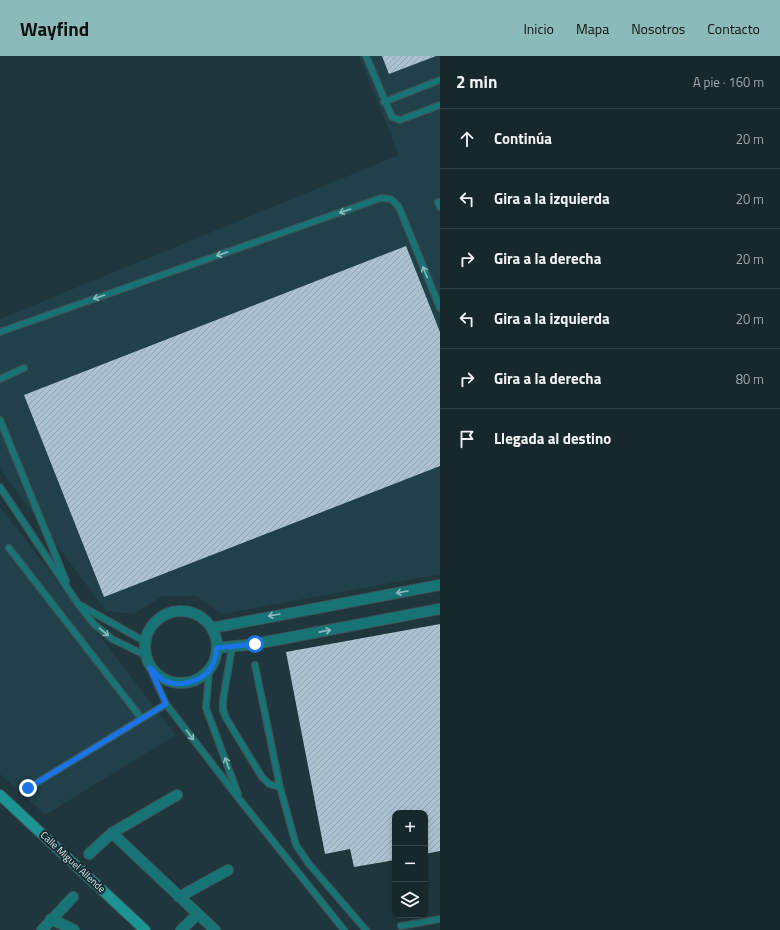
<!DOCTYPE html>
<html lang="es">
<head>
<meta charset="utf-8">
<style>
  body { margin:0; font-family:"Titillium Web",sans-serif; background:#243439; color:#f1f3f6 }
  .controls { position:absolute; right:12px; bottom:12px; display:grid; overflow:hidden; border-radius:8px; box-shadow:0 2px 6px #0003 }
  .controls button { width:36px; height:36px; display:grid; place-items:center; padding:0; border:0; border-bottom:1px solid #364449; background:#17282d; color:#f1f3f6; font:20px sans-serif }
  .stop { position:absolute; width:12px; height:12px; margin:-9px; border:3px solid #1a73e8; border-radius:50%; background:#fff }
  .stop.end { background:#1a73e8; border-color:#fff; box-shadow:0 1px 4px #0008 }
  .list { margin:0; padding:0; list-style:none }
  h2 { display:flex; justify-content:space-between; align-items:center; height:52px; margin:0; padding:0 16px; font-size:17px }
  h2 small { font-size:13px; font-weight:400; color:#9ea6aa }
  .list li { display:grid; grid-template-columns:26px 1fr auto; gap:12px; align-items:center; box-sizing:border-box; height:60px; padding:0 16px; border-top:1px solid #364449 }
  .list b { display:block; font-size:15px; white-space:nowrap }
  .list em { font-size:13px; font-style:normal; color:#9ea6aa }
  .icon { flex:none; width:22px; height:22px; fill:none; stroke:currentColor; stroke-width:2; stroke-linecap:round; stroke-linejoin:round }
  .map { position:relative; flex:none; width:440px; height:874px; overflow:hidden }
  header { display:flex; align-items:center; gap:24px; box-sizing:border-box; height:56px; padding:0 20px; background:#8bbbb9; color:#111 }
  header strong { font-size:19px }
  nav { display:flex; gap:22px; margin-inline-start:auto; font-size:14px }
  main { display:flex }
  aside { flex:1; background:#17282d }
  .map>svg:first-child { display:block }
  .built { fill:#21414a }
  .building { fill:url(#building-hatch) }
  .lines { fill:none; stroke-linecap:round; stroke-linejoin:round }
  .service-casing { stroke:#3d5358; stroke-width:8 }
  .minor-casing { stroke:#3d5358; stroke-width:12 }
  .secondary-casing { stroke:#3d5358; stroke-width:12 }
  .service { stroke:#177474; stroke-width:5.5 }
  .minor { stroke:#177474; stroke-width:10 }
  .secondary { stroke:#1c9494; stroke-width:10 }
  .oneway { stroke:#8dbabd }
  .route { stroke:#1a73e8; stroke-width:5 }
  .labels { text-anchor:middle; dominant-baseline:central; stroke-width:4; stroke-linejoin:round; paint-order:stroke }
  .street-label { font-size:10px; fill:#dbe9ed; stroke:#152c31 }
</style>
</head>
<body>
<header>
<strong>Wayfind</strong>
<nav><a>Inicio</a><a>Mapa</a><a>Nosotros</a><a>Contacto</a></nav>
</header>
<main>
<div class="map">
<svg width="440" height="874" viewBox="0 0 440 874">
  <defs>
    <pattern id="building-hatch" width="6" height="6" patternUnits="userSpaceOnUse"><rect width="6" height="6" fill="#adc2d0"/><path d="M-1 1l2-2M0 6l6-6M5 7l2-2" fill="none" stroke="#92a3ae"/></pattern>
  </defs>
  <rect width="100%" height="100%" fill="#1f363c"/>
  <!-- built -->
  <path class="built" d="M359 0H440V518L222 558 196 540H163L134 558 106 555 0 413V263L399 99Z
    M0 451 176 679 45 759 0 718Z"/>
  <!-- building -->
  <path class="building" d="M382 0H436L389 18Z
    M406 190 440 276V410L104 541 24 339Z
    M440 568V795L425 798V757H395V804L354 811 350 793 325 798 286 596Z"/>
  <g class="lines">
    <defs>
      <path id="service" d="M366 0 392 61 400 64 440 49
        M384 46 440 24
        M438 146 440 151
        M0 276 381 142 391 143 399 151 440 252
        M0 323 24 312
        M0 364 66 525
        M0 431 78 548 94 568 112 583 145 599
        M9 492 142 663
        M80 549 144 585
        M232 591 223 644V654L226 662 262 721 269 728 280 731
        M255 609 280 731 296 789 309 808 366 874
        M150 612 166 648 240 744 344 874
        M209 615 206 652 238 738
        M28 732 166 648
        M401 870 440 863"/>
      <path id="minor" d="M145 591a36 36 0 1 1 72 0a36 36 0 1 1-72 0Z
        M212 572 440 529
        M217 592 255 588 440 553
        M112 777 215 874
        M89 798 112 777 177 739
        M179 841 228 814
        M51 863 74 874
        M42 874 73 841
        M181 874 198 858"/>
      <path id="secondary" d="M0 739 145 874"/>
    </defs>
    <!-- service casing -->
    <use href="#service" class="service-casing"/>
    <!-- minor casing -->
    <use href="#minor" class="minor-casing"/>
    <!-- secondary casing -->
    <use href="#secondary" class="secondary-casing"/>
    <!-- service -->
    <use href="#service" class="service"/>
    <!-- minor -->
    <use href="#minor" class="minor"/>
    <!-- secondary -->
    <use href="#secondary" class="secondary"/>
  </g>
  <!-- one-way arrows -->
  <defs><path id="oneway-shaft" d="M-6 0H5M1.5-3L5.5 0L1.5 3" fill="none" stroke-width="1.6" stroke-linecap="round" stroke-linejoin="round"/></defs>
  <g class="oneway">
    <use href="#oneway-shaft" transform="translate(345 155) rotate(161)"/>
    <use href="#oneway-shaft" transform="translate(222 198) rotate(161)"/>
    <use href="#oneway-shaft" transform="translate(425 216) rotate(-112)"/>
    <use href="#oneway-shaft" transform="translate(99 241) rotate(161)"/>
    <use href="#oneway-shaft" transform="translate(402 536) rotate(170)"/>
    <use href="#oneway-shaft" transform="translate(274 559) rotate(170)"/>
    <use href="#oneway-shaft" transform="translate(325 575) rotate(-11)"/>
    <use href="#oneway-shaft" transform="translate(104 576) rotate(40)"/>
    <use href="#oneway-shaft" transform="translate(190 679) rotate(53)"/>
    <use href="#oneway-shaft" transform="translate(227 707) rotate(-109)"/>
  </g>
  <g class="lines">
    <!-- route -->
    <path class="route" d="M28 732 166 648 150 612C154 616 158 620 162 623 176 632 197 627 208 616 214 609 216 600 217 592L255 588"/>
  </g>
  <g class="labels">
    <!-- street labels -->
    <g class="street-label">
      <text transform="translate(73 806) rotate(43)">Calle Miguel Allende</text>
    </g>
  </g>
</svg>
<div class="controls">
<button>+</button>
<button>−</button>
<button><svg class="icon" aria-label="layers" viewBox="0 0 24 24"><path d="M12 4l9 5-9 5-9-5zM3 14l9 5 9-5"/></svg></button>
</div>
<div class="stop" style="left:255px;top:588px"></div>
<div class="stop end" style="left:28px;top:732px"></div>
</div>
<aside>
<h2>2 min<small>A pie · 160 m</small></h2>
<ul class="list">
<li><svg class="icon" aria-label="ahead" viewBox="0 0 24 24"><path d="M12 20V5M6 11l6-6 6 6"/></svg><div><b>Continúa</b></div><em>20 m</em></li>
<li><svg class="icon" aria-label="left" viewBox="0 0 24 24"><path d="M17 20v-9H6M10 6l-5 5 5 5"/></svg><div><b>Gira a la izquierda</b></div><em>20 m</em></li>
<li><svg class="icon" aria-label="right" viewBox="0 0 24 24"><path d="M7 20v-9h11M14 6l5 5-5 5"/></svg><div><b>Gira a la derecha</b></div><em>20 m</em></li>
<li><svg class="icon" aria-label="left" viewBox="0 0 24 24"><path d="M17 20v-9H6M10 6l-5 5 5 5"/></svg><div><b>Gira a la izquierda</b></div><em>20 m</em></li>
<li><svg class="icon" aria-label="right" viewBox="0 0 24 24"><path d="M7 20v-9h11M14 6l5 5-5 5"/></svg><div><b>Gira a la derecha</b></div><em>80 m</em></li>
<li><svg class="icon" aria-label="arrive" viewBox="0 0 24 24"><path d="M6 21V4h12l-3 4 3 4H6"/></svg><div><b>Llegada al destino</b></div></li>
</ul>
</aside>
</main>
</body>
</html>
